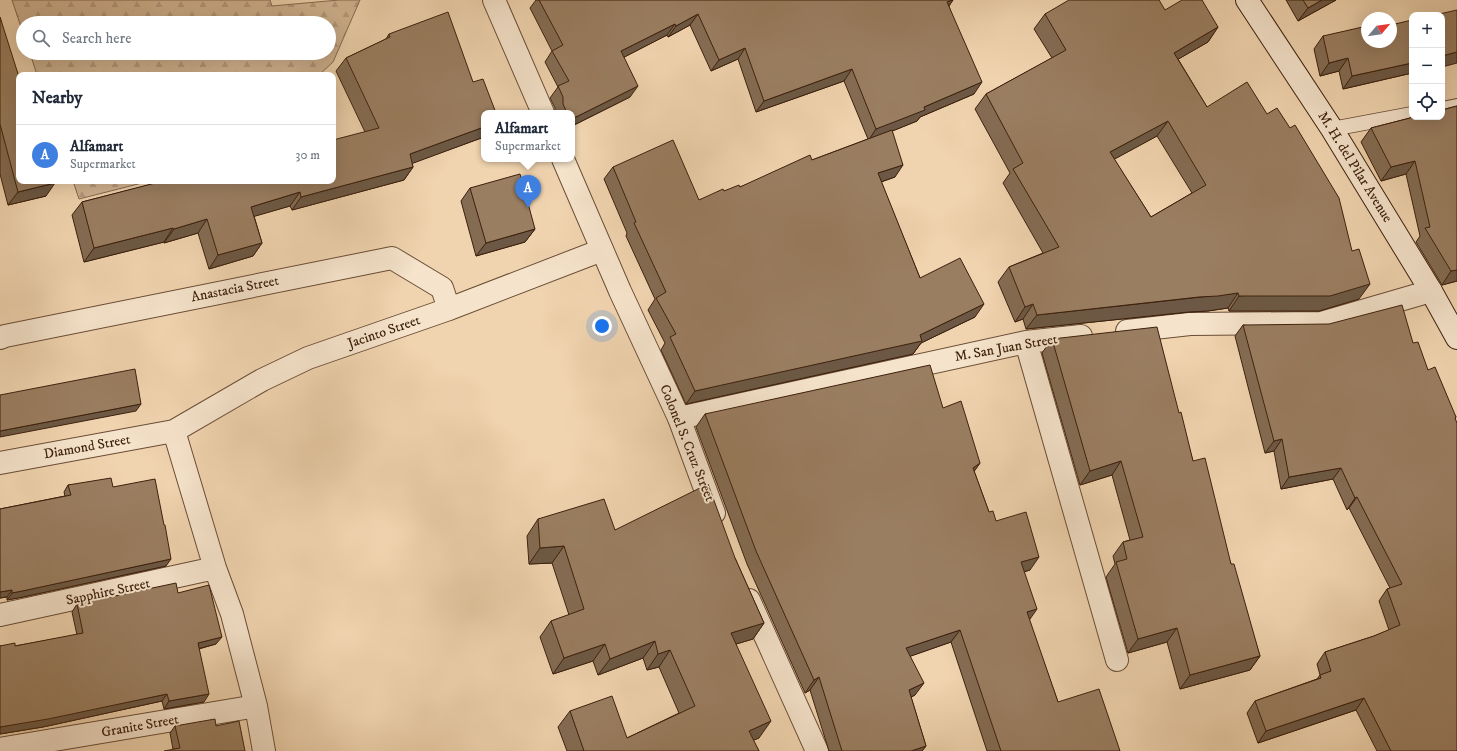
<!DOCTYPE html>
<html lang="en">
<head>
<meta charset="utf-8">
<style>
  body { margin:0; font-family:"IM FELL DW Pica",serif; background:#f2f2f3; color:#1f2937 }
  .controls { position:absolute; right:12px; top:12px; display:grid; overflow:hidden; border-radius:8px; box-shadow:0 4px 16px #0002 }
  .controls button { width:36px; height:36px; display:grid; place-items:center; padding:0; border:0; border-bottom:1px solid #e0e1e3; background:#fff; color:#1f2937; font:20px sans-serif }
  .compass { position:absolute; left:1361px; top:12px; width:36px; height:36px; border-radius:50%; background:#fff; box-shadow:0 4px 16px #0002; rotate:61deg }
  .you { position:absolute; left:602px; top:326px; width:14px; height:14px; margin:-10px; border:3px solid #fff; border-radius:50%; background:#1a73e8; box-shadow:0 0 0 6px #1a73e833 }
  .badge { display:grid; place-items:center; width:26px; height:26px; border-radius:50%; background:#8f2418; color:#fff; font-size:13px; font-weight:700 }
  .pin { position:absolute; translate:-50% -33px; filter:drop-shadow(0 1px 2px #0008) }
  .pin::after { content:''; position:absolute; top:21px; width:14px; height:12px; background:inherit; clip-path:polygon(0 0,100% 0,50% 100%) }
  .popup { position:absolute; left:481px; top:110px; width:94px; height:52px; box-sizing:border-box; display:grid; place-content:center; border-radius:8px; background:#fff; filter:drop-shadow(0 1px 3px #0005); font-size:13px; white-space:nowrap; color:#747a83 }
  .popup b { font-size:15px; color:#1f2937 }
  .popup::after { content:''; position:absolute; left:50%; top:100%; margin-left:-8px; border:8px solid transparent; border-top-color:#fff }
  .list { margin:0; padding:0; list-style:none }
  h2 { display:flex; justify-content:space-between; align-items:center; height:52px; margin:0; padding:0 16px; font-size:17px }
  h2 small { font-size:13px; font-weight:400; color:#747a83 }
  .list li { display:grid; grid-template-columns:26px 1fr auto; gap:12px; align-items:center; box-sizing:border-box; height:60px; padding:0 16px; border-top:1px solid #e0e1e3 }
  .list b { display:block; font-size:15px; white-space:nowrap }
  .list p { margin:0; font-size:13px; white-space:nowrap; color:#747a83 }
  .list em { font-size:13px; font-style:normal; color:#747a83 }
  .icon { flex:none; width:22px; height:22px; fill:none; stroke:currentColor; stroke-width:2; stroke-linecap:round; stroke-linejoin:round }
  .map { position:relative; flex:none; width:1457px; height:751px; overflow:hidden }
  .search { position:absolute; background:#fff; box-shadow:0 4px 16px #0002; left:16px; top:16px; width:320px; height:44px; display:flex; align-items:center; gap:10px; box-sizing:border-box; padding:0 14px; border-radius:22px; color:#747a83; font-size:15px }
  .panel { position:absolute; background:#fff; box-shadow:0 4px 16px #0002; left:16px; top:72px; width:320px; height:112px; border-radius:8px }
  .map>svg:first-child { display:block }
  .forest { fill:url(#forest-firs); stroke:#886a50 }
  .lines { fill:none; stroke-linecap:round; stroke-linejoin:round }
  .service-casing { stroke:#6a4d36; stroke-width:16 }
  .minor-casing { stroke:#6a4d36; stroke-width:24 }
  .tertiary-casing { stroke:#6a4d36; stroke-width:24 }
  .secondary-casing { stroke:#3d200d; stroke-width:24 }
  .service { stroke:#f5e3cb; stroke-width:14 }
  .minor { stroke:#f5e3cb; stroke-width:22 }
  .tertiary { stroke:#f5e3cb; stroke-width:22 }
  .secondary { stroke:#f5e3cb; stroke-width:22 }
  .wall { fill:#846c53; stroke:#3d200d; fill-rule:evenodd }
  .shaded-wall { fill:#6c5844; stroke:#3d200d }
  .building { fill:#9a7e61; stroke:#3d200d; fill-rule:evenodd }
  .labels { text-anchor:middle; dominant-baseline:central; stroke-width:4; stroke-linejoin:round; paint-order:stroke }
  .street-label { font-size:14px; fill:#3d200d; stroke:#f5e3cb }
</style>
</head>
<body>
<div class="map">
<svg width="1457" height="751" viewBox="0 0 1457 751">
  <defs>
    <pattern id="forest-firs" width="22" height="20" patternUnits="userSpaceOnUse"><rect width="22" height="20" fill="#d2b593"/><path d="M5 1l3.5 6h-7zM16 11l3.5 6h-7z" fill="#b59b7e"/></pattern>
  </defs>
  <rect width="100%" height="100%" fill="#f0d4af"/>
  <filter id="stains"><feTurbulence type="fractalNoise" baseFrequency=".005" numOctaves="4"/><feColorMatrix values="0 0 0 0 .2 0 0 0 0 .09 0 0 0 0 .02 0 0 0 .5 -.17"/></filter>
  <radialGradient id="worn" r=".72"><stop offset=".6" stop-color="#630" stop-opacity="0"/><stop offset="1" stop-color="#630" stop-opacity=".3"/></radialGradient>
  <!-- forest -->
  <path class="forest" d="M12 0H270L272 6 339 0H360L333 62 319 75H37L30 53H329V23H23V33Z
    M73 181H150L79 199Z"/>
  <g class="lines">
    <defs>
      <path id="service" d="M1442 109 1457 106
        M1332 129 1412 114"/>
      <path id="minor" d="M1127 331 1190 324 1321 323 1431 291
        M0 338 5 336 392 258 442 288 449 309
        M1026 342 1117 660
        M679 418 1026 342 1081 336
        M174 431 215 568 232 614 256 706 264 751
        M0 463 174 431 262 380 308 358 449 309 602 250
        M0 615 215 568
        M0 749 256 706"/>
      <path id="tertiary" d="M494 0 543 113
        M563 159 620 291 679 418 714 513
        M749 600 817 751"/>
      <path id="secondary" d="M1247 0 1332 129 1431 291 1457 338"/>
    </defs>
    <!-- service casing -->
    <use href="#service" class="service-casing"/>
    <!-- minor casing -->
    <use href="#minor" class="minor-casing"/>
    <!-- tertiary casing -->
    <use href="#tertiary" class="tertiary-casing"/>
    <!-- secondary casing -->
    <use href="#secondary" class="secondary-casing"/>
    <!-- service -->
    <use href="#service" class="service"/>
    <!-- minor -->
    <use href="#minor" class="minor"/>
    <!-- tertiary -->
    <use href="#tertiary" class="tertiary"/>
    <!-- secondary -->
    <use href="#secondary" class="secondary"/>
  </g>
  <!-- wall -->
  <path class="wall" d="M536 0H953L949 6 974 94 920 117 917 121 892 131 895 177 881 182 920 278 975 317 921 343 913 354 686 404 661 350 665 343 648 310 655 299 626 236 627 233 604 179 613 167 699 200 724 191 740 187 868 139 844 81 756 112 738 59 711 71 690 25 668 37 667 35 624 57 630 97 572 126V113H555V108L550 98 558 87 545 62 552 51 530 8Z
    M1286 0H1336L1298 21Z
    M1165 10 1218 27 1208 42 1178 59 1207 107 1359 299 1319 311H1229L1228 308 1208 311 1189 312 1026 329 1023 319 1015 322 998 282 1009 267 1043 253 1003 183 1010 173 975 109 986 94 1052 58 1034 29 1045 14ZM1157 136 1192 193 1151 217 1114 159Z
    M0 17 46 196 8 205 0 174Z
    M1412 20V73L1343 89 1339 71 1320 76 1314 49 1323 36 1367 42Z
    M389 34 484 137 412 163 413 167 404 180 292 210 290 206 254 216 262 243 253 256 209 269 198 233 164 243V242L84 262 72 215 82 202 153 184 155 181H333L365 132 336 71 346 58 386 39Z
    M1457 106V281L1442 285 1416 242 1420 236 1406 174 1381 181 1361 142 1371 128Z
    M470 188 535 229 525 242 476 256 461 201Z
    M1243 325 1413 343 1428 370 1456 417 1455 419 1457 751H1377L1356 710 1258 743 1247 713 1255 701 1317 679 1320 675 1317 664 1325 652 1374 636 1389 630 1379 601 1387 589 1390 588 1349 508 1347 510 1333 479 1281 489 1274 451 1265 453 1235 336Z
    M1052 339 1179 413 1193 461 1231 564 1260 656 1250 670 1180 689 1167 642 1128 653 1106 577 1115 564 1113 556 1123 542 1130 540 1112 475 1080 485 1042 353Z
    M943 408 980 463 974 471 989 512 1030 570 1024 572 1029 620 1058 702 1120 751H987L951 642 910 656 915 695 911 697 926 746 922 751H829L810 690 805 693 747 564 696 427 705 414Z
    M68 485 113 487 166 566 23 597 7 600V597L0 598V509L65 496 64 492Z
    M538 519 615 530 735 558 764 623 753 639 736 644 759 738 753 740 759 751H567L558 727 570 711 627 738 679 713 659 667 647 670 643 658 598 675 593 661 553 674 540 637 551 621 569 615 552 563 529 564 527 536Z
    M178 593 216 644 199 649 204 702 164 709 162 701 43 727 0 734V646H15L77 635 72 612 77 604Z
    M175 726H216L245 751 173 749 170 733Z"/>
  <!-- shaded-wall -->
  <path class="shaded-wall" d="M952 0H953L945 11 947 2Z
    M1322 0H1336L1298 21 1308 8Z
    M698 14 690 25 668 37 676 26Z
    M675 24 667 35 613 63 621 51Z
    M1218 27 1208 42 1163 68 1174 53Z
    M745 48 738 59 711 71 719 60Z
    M1457 52V63L1442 67V56Z
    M1348 58 1339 71 1320 76 1329 63Z
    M1412 63V73L1343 89 1352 76Z
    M852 69 844 81 756 112 764 101Z
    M982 82 974 94 920 117 917 121 868 141 876 129 924 107Z
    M638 86 630 97 572 126V119Z
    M1168 121 1157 136 1100 167 1110 152Z
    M484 127V137L400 168 410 154Z
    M1415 161 1406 174 1381 181 1391 167Z
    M903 165 895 177 869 186 878 173Z
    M413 167 404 180 292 210 301 197Z
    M55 183 46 196 8 205 18 192Z
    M300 192 290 206 242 220 251 207Z
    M207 219 198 233 164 243 174 229Z
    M173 228 164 242 84 262 94 248Z
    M535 229 525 242 476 256 486 243Z
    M262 243 253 256 209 269 218 255Z
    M1457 270V281L1442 285 1451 271Z
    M1370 284 1359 299 1319 311H1229L1239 296Z
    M1238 293 1228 308 1208 311 1189 312 1026 329 1037 315Z
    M984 304 975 317 921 343 913 354 686 404 695 391 920 335Z
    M1033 304 1023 319 1015 322 1025 307Z
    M141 404 136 411 0 437V431Z
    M1282 439 1274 451 1265 453 1274 441Z
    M1121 461 1112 475 1080 485 1090 471Z
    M980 463 971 476 973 468Z
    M1341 468 1333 479 1281 489 1289 477Z
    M1357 497 1349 508 1347 510 1355 498Z
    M564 546 552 563 529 564 540 548Z
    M1039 557 1030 570 1012 575 1021 562Z
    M171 559 166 566 23 597 7 600 12 593Z
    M12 590 7 597 0 598V592Z
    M1037 609 1028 622 1027 612Z
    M764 623 753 639 719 649 731 633Z
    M1177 628 1167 642 1128 653 1138 639Z
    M960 630 951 642 897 661 906 648Z
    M222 637 216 644 193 650 198 643Z
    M655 641 643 658 598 675 610 659Z
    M605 644 593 661 553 674 564 658Z
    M670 650 659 667 647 670 658 654Z
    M1260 656 1250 670 1180 689 1190 675Z
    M819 677 810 690 805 693 814 680Z
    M924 683 915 695 900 703 909 690Z
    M167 694 162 701 43 727 0 734V727Z
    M209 694 204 702 164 709 169 701Z
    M1364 698 1356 710 1258 743 1266 731Z
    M771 721 759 738 737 747 749 731Z
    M926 746 922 751H911Z"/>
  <!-- building -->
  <path class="building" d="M539 0H952L947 2 982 82 924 107 925 110 876 129 852 69 764 101 745 48 719 60 698 14 676 26 675 24 621 51 638 86 572 119V113H567L563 104V97L558 86 569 81 552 51 563 45Z
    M1069 0H1159L1165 10 1182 0H1202L1218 27 1174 53 1207 107 1247 82 1267 114 1277 108 1290 128 1295 125 1339 198 1352 251 1359 249 1370 284 1330 296H1239L1238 293 1218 296 1199 297 1037 315 1033 304 1025 307 1009 267 1059 247 1013 169 1023 163 986 94 1066 50 1045 14ZM1168 121 1206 185 1151 217 1110 152Z
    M1303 0H1322L1308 8Z
    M1457 10V52L1442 56V15H1435Z
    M448 12 473 82 483 79 496 113H484V127L410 154 413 167 301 197 300 192 251 207 262 243 218 255 207 219 174 229 173 228 94 248 82 202 159 182V181H333V140L379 128 346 58 390 37 389 34Z
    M0 17 19 77V181H55V183L18 192 0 124Z
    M1412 20V63L1352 76 1348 58 1329 63 1323 36 1367 26V42H1391V25Z
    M1457 106V270L1451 271 1425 228 1430 227 1415 161 1391 167 1371 128 1414 117H1442V110Z
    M892 130 903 165 878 173 920 278 960 258 984 304 920 335 922 341 695 391 670 337 676 334 656 298 666 292 634 223 636 222 613 167 673 140 699 200 723 189 724 191 739 185 740 187 810 155 812 160Z
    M520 174 535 229 486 243 470 188Z
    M1402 305 1413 343 1418 342 1428 370 1435 367 1456 417 1455 418 1457 423V751H1391L1364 698 1266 731 1255 701 1321 678 1320 675 1331 671 1325 652 1374 636 1400 625 1387 589 1402 584 1357 497 1355 498 1341 468 1289 477 1282 439 1274 441 1243 325 1329 324Z
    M1157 327 1179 413 1181 412 1193 461 1205 458 1231 564H1234L1260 656 1190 675 1177 628 1138 639 1116 562 1127 559 1123 542 1143 537 1121 461 1090 471 1052 339Z
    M930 365 943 408 961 401 980 463 973 468 989 512 993 511 996 521 1026 512 1039 557 1021 562 1037 609 1027 612 1058 702 1099 689 1120 751H1001L960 630 906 648 924 683 909 690 926 746 911 751H842L819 677 814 680 756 551 705 414Z
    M135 369 141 404 0 431V395Z
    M111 478 113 487 155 479 164 525H165L171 559 27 590 12 593V590L0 592V509L71 495 68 485Z
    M708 484 735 558 764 623 731 633 771 721 749 731 759 751H584L570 711 612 696 627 738 695 706 670 650 658 654 655 641 610 659 605 644 564 658 551 621 584 609 564 546 540 548 538 519 604 499 615 530Z
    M176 583 178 593 209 585 222 637 198 643 209 694 169 701 167 694 48 719 0 727V646L15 643V646L83 633 77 604Z
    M215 719 216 726 239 721 245 751H164L180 748 175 726Z"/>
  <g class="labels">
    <!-- street labels -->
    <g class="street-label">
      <text transform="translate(1355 167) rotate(58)">M. H. del Pilar Avenue</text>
      <text transform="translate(235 289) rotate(-11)">Anastacia Street</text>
      <text transform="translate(384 332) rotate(-19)">Jacinto Street</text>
      <text transform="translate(1006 348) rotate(-10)">M. San Juan Street</text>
      <text transform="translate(687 443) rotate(68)">Colonel S. Cruz Street</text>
      <text transform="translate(87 447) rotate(-10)">Diamond Street</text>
      <text transform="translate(108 592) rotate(-12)">Sapphire Street</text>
      <text transform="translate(140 726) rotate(-10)">Granite Street</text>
    </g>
  </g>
  <rect width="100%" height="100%" filter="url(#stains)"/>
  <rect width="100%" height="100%" fill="url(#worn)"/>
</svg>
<div class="controls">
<button>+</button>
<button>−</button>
<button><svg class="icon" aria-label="locate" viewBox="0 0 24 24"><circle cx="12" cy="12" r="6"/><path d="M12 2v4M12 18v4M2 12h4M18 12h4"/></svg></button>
</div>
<svg class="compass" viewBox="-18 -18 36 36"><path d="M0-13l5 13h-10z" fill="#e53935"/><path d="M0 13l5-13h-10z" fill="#747a83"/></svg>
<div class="you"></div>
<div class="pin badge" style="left:528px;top:208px;background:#3f7fe0">A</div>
<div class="popup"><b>Alfamart</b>Supermarket</div>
<div class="search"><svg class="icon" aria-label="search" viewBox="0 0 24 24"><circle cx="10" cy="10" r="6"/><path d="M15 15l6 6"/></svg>Search here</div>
<section class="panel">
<h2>Nearby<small></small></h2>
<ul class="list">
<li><span class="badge" style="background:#3f7fe0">A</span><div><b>Alfamart</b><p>Supermarket</p></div><em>30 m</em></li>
</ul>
</section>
</div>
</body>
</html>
